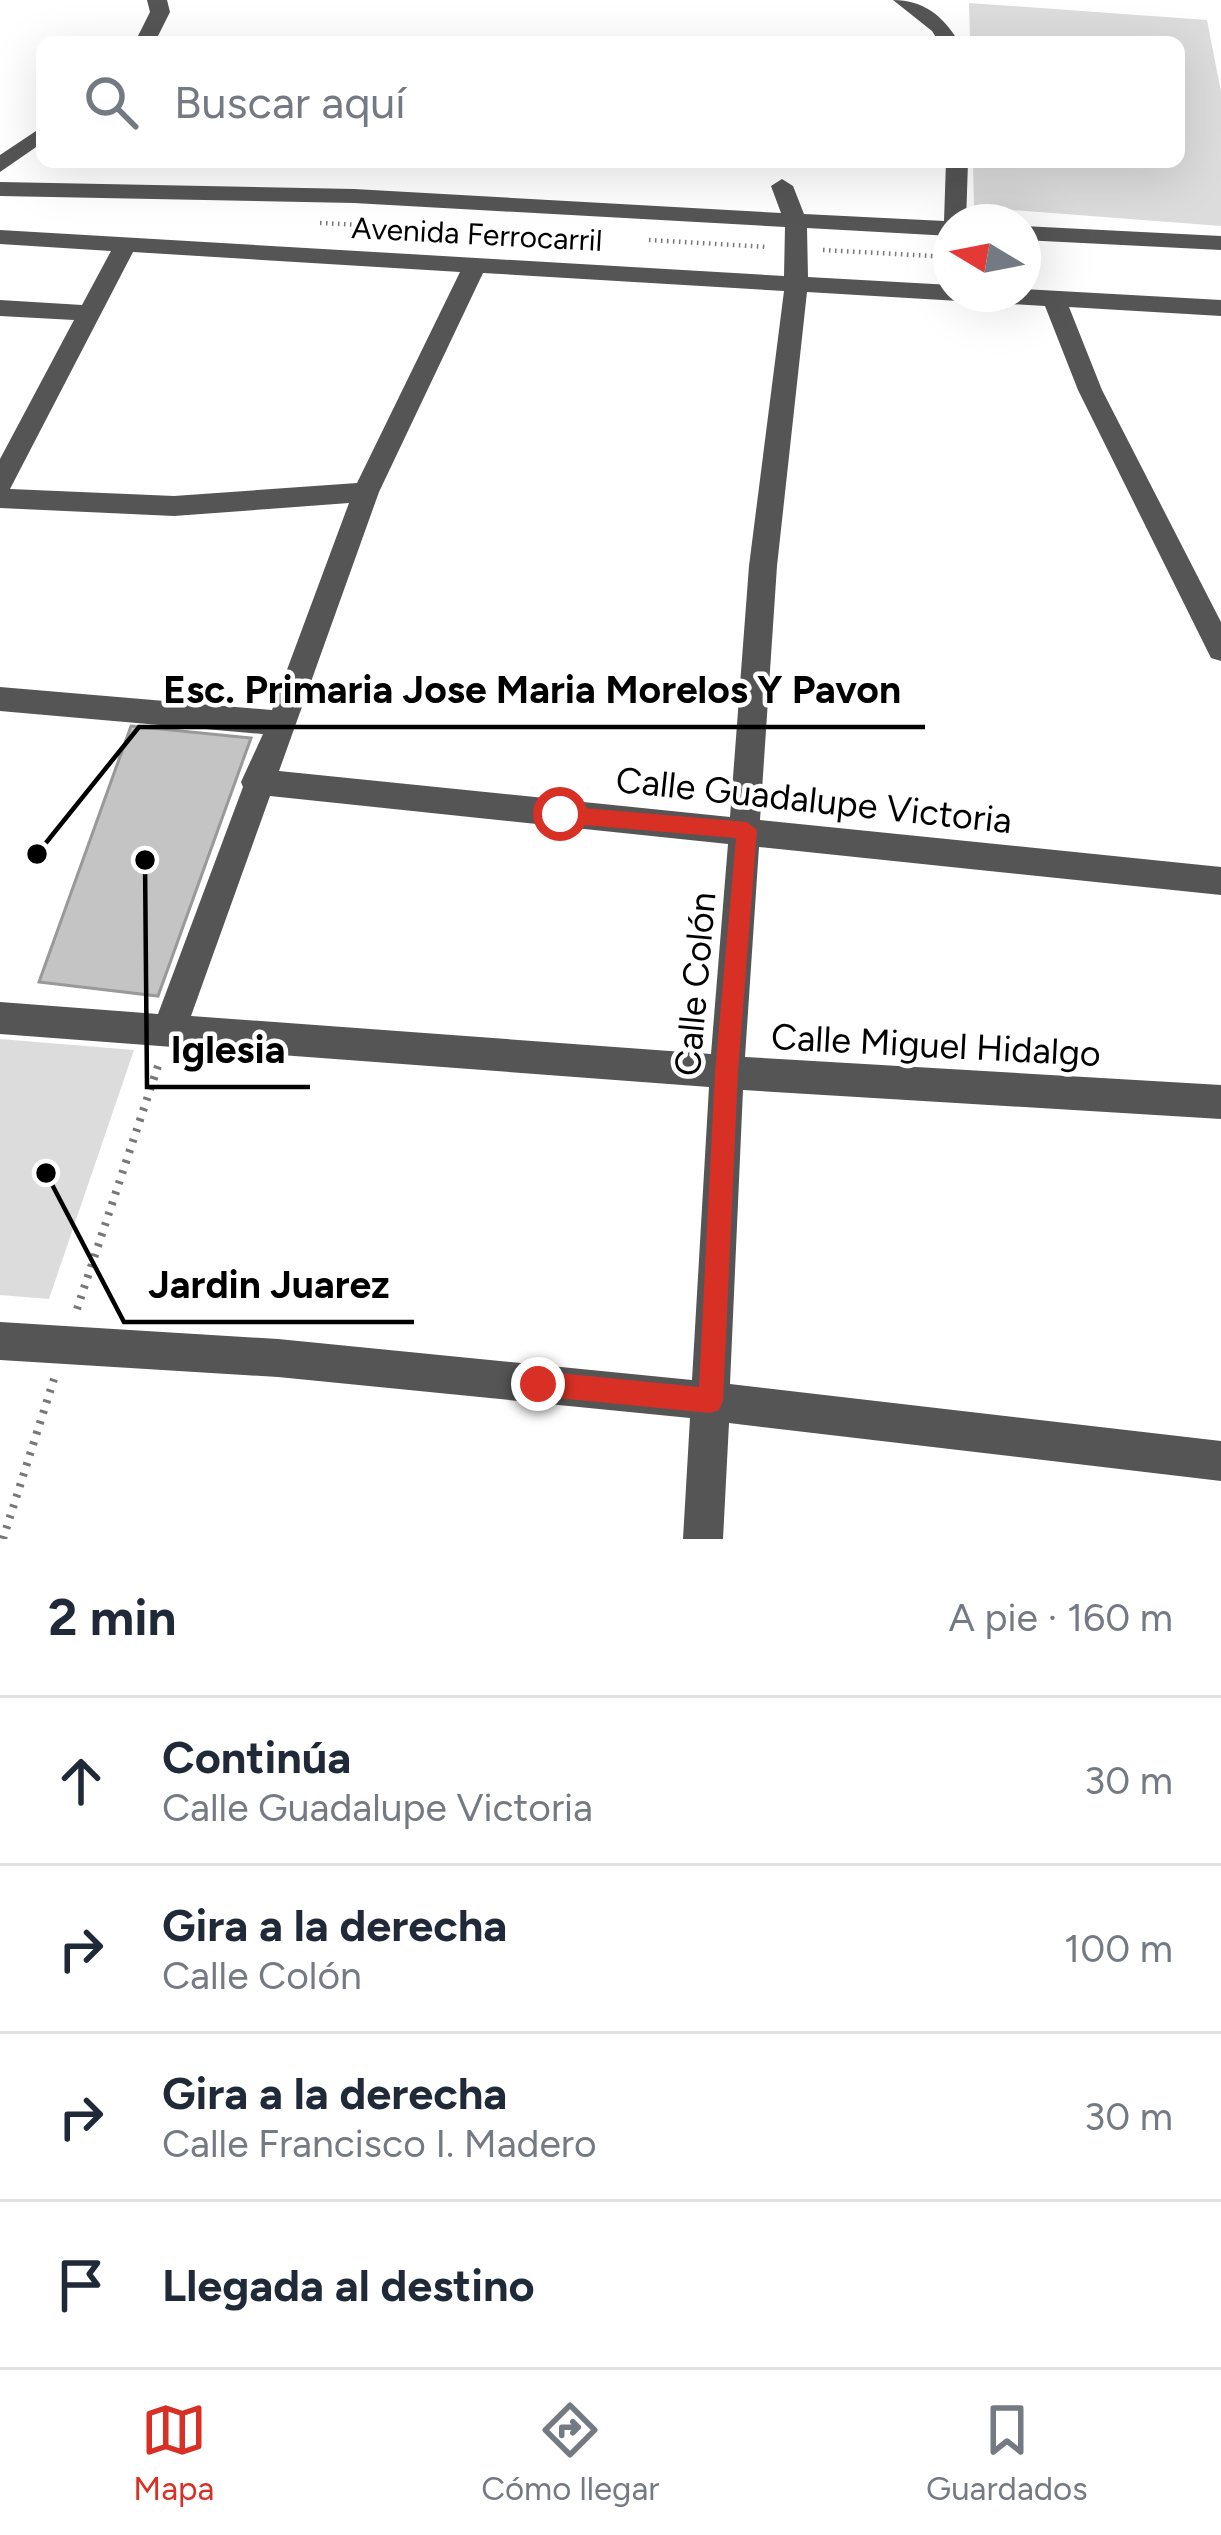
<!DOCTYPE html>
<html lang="es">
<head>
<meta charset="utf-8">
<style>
  body { margin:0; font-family:Figtree,sans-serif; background:#f2f2f3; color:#1f2937 }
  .compass { position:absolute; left:933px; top:204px; width:108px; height:108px; border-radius:50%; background:#fff; box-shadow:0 12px 48px #0002; rotate:280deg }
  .stop { position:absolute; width:36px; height:36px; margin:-27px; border:9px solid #d93025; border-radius:50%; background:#fff }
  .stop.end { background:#d93025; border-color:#fff; box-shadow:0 3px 12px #0008 }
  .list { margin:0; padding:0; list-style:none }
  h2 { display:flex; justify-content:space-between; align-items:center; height:156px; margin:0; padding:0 48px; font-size:51px }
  h2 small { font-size:39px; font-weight:400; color:#747a83 }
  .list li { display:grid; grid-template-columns:78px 1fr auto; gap:36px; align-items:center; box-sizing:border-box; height:168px; padding:0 48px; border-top:3px solid #e0e1e3 }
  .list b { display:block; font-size:45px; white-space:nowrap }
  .list p { margin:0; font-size:39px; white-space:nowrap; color:#747a83 }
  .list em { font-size:39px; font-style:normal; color:#747a83 }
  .icon { flex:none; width:66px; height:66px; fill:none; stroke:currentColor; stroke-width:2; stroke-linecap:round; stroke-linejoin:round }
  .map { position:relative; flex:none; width:1221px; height:1539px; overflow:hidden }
  .search { position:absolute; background:#fff; box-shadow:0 12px 48px #0002; left:36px; right:36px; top:36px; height:132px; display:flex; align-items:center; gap:30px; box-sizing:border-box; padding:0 42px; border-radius:18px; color:#747a83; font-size:45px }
  .sheet { height:828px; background:#fff }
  nav { display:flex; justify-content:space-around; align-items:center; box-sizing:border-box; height:168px; border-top:3px solid #e0e1e3; background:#fff; font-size:33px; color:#747a83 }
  nav a { display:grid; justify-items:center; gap:6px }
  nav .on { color:#d93025 }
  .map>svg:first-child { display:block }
  .green { fill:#dcdcdc }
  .building { fill:#c4c4c4; stroke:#999; stroke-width:3 }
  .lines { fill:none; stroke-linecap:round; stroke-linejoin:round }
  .path-far1 { stroke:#777; stroke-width:4.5; stroke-dasharray:1.5 4.5; stroke-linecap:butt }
  .path { stroke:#777; stroke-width:8; stroke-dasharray:3 8; stroke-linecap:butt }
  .minor { fill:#555; fill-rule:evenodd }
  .route { fill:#d93025 }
  .labels { text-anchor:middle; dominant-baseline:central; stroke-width:9; stroke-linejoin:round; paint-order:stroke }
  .far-street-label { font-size:30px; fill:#000; stroke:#fff }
  .street-label { font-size:36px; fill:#000; stroke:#fff }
  .leader { fill:none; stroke:#000; stroke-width:4.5 }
  .callout-dot { fill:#000; stroke:#fff; stroke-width:4.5 }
  .callout-label { font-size:39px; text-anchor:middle; font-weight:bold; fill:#000; stroke:#fff; stroke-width:9; stroke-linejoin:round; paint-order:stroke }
</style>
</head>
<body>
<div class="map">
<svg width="1221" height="1539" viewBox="0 0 1221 1539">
  <rect width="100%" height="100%" fill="#fff"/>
  <!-- green -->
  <path class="green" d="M969 3 1207 20 1221 92V226L974 207 973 162H1179V42H970Z
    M0 1039 134 1050 49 1299 0 1295Z"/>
  <!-- building -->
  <path class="building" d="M131 726 251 738 158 996 39 982Z"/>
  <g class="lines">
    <!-- path-far1 -->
    <path class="path-far1" d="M320 223 384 226
      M649 240 768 247
      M823 250 951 257"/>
    <!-- path -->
    <path class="path" d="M77 1309 160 1060
      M3 1539 54 1379"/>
    <!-- minor -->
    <path class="minor" d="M147 0H167L170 12 155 42H135L150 12Z
      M893 0C924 0 943 16 959 42H939L932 31Z
      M42 127V143L0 172V155Z
      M946 162H968L966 222H951V236L807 228 808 277 951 285V294H1023V289L1221 300V316L1069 307 1102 390 1221 622V661L1211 658 1078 390 1045 306 807 292 777 566 760 820 1221 867V895L759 847 745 1057 1221 1085V1119L743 1090 730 1384 1221 1441V1481L729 1423 723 1539H683L690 1418 278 1377 0 1360V1322L278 1339 692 1380 709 1087 0 1034V1002L158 1014 243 787 241 782 263 734 0 711V687L272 710 349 503 174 516 0 508V459L74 320 0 316V300L82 305 111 251 0 244V230L784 276 785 227 354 203 0 196V182L354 189 781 213 771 186 782 179 793 186 804 214 944 221ZM133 252 460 272 357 483 174 496 10 489ZM483 273 784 291 749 566 730 817 279 771 379 492ZM270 796 728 844 711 1054 191 1016Z
      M1023 226 1221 236V250L1023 240Z"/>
  </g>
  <!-- route -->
  <path class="route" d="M560 806 747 822 757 830 738 1072 723 1401 719 1410 710 1413 538 1396 529 1393 525 1384 529 1375 538 1371 699 1387 715 1072 736 838 560 823 550 814Z"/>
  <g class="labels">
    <!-- far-street labels -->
    <g class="far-street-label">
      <text transform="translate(477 234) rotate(3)">Avenida Ferrocarril</text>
    </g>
    <!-- street labels -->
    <g class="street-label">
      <text transform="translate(814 800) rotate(6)">Calle Guadalupe Victoria</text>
      <text transform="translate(695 984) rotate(-85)">Calle Colón</text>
      <text transform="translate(936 1045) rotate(3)">Calle Miguel Hidalgo</text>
    </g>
  </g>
  <!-- callouts -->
  <path class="leader" d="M37 854L139 727H925M145 860L147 1087H310M46 1173L124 1322H414"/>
  <g class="callout-dot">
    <circle cx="37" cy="854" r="12"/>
    <circle cx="145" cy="860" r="12"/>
    <circle cx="46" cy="1173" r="12"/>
  </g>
  <g class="callout-label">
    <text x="532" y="703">Esc. Primaria Jose Maria Morelos Y Pavon</text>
    <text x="228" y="1063">Iglesia</text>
    <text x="269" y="1298">Jardin Juarez</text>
  </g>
</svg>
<svg class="compass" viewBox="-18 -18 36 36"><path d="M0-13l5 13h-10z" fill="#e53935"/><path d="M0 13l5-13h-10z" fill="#747a83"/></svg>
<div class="stop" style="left:560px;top:814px"></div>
<div class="stop end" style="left:538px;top:1384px"></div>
<div class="search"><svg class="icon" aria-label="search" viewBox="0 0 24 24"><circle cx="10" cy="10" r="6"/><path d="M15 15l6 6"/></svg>Buscar aquí</div>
</div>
<section class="sheet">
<h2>2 min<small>A pie · 160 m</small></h2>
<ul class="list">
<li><svg class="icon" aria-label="ahead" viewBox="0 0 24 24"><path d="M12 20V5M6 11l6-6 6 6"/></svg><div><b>Continúa</b><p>Calle Guadalupe Victoria</p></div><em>30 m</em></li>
<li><svg class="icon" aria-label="right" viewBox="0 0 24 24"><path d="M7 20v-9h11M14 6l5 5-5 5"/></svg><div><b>Gira a la derecha</b><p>Calle Colón</p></div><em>100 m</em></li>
<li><svg class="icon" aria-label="right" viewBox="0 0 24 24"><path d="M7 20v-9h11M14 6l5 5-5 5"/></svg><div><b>Gira a la derecha</b><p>Calle Francisco I. Madero</p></div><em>30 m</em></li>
<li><svg class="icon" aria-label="arrive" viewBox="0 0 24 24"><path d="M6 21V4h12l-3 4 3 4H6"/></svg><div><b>Llegada al destino</b></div></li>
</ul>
</section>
<nav>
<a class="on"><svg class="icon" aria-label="map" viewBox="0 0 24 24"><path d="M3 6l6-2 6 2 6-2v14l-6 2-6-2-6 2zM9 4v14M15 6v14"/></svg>Mapa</a>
<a><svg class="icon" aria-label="directions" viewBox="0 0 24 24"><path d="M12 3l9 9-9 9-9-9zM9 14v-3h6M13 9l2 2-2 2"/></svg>Cómo llegar</a>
<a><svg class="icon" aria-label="saved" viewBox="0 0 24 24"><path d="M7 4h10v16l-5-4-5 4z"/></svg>Guardados</a>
</nav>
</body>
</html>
